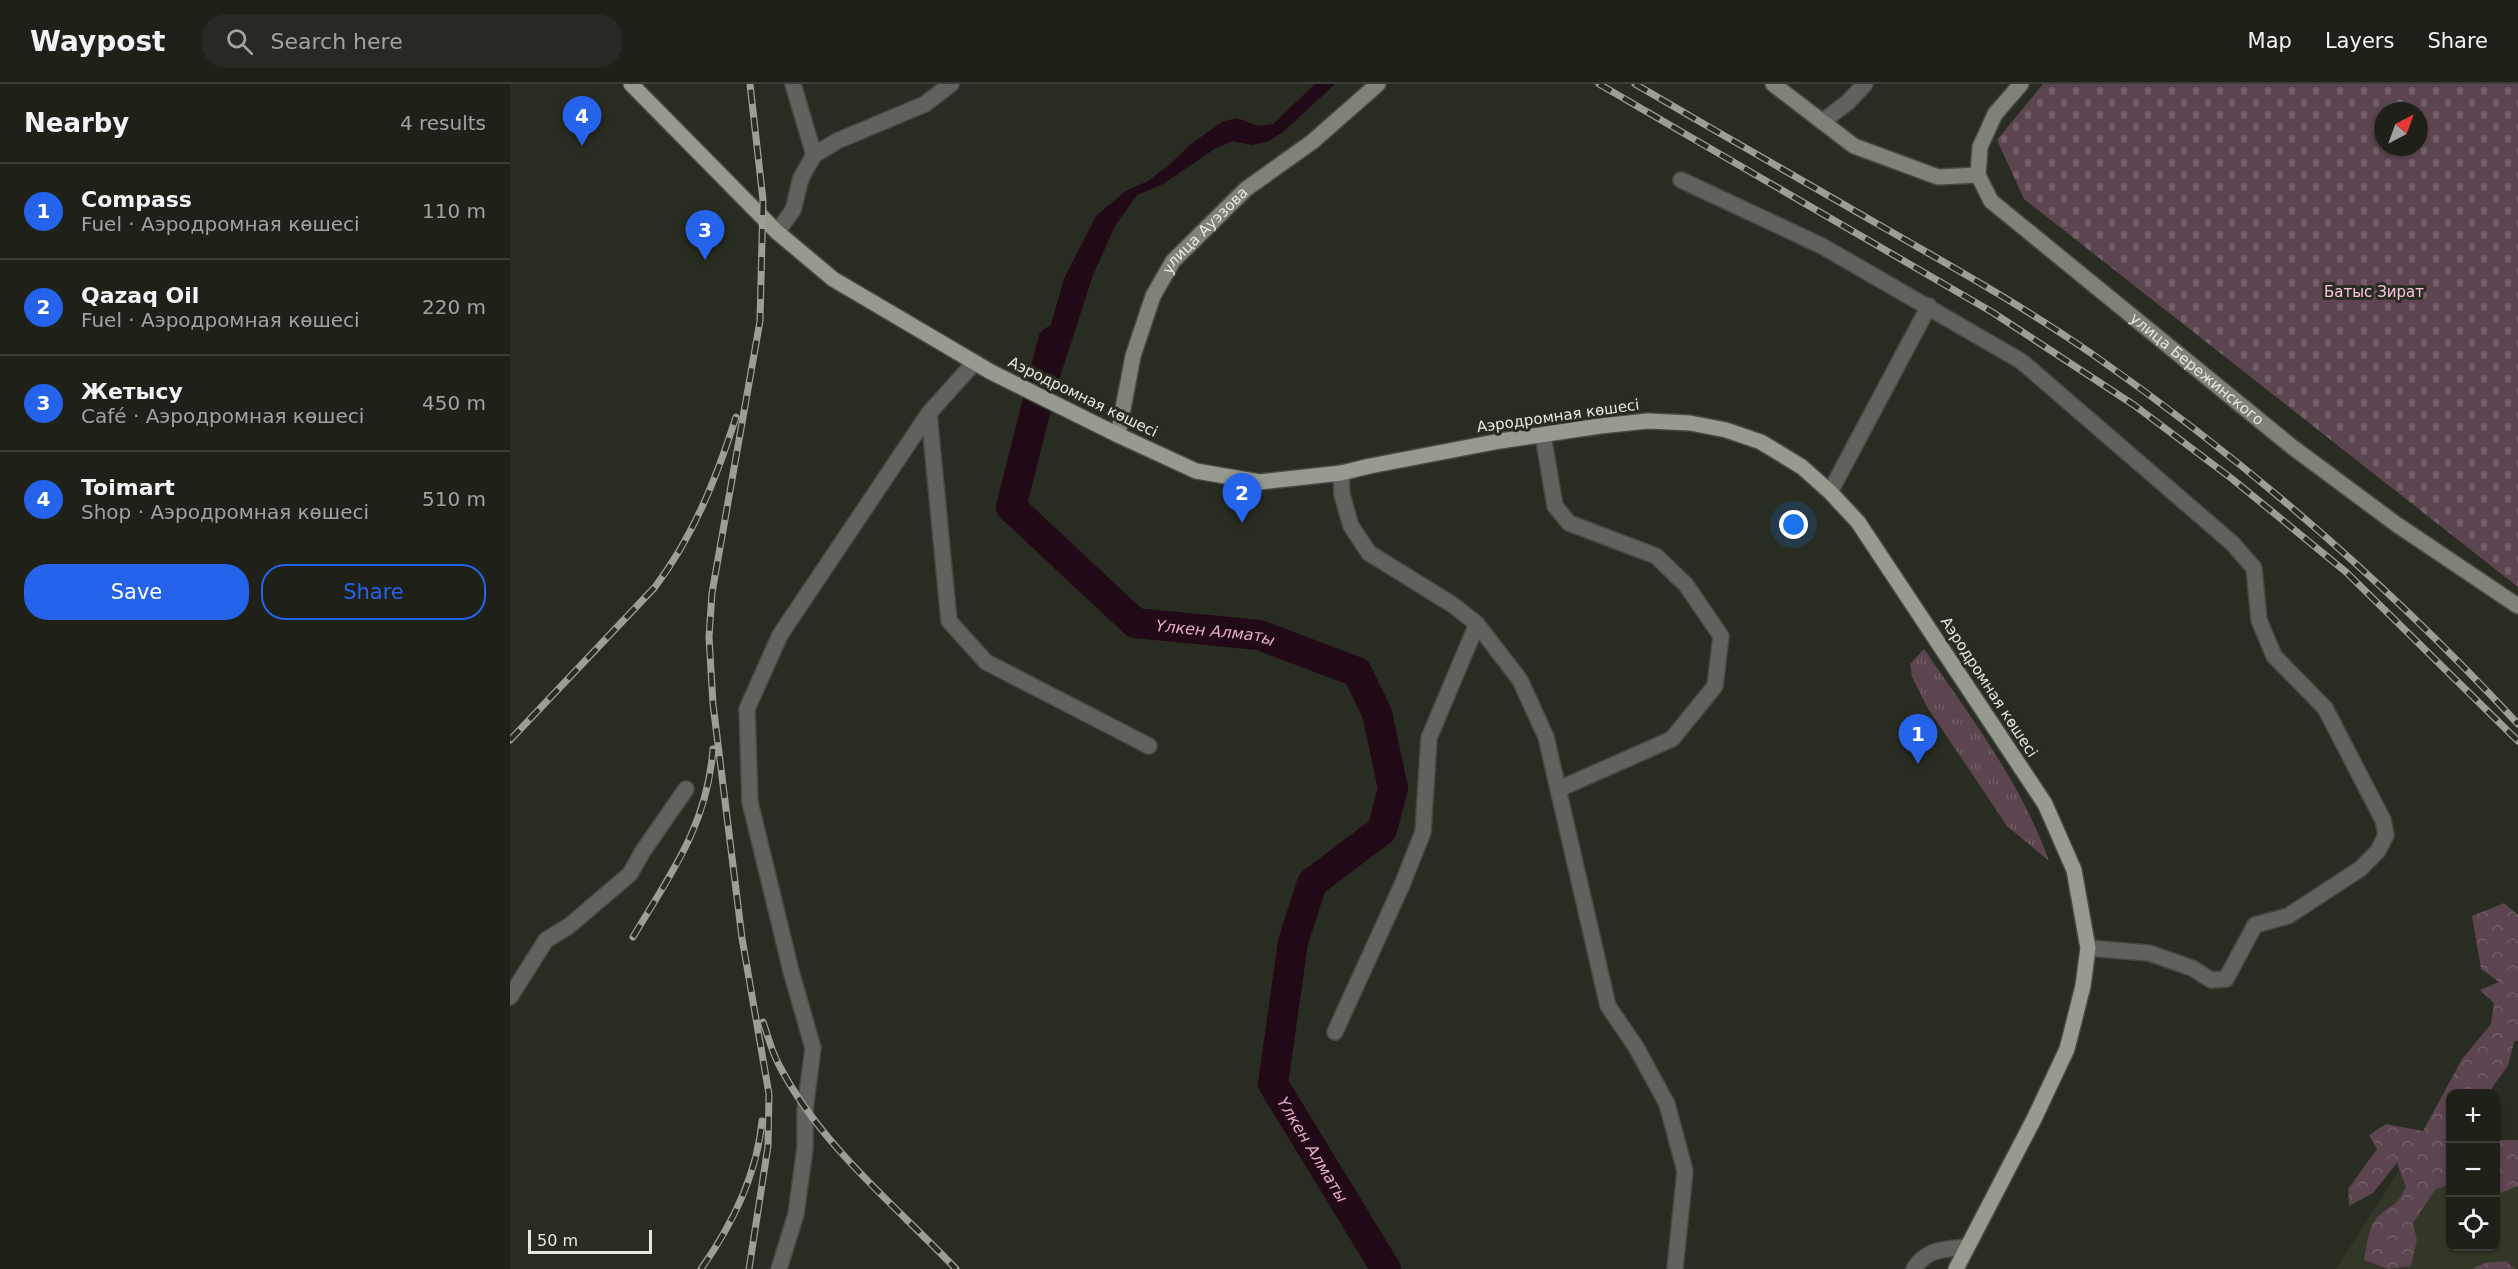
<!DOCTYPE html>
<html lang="en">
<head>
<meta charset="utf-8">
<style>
  body { margin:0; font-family:"DejaVu Sans",sans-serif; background:#272922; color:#f1f3f6 }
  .controls { position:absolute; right:18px; bottom:18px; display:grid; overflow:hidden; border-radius:12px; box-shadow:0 2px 4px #0004 }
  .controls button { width:54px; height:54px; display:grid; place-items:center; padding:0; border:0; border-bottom:2px solid #3c3e38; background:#1f2119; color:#f1f3f6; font:30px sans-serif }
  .compass { position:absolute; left:1864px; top:18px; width:54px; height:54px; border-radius:50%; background:#1f2119; box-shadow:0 2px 4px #0004; rotate:41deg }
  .scale { position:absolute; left:18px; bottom:15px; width:124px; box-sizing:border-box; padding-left:6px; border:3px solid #e6e8e1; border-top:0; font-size:16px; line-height:21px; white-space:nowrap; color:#e6e8e1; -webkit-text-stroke:4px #292c21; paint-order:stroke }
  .you { position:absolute; left:1284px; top:441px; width:21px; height:21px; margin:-15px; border:4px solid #fff; border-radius:50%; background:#1a73e8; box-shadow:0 0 0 9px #1a73e833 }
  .badge { display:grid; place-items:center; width:39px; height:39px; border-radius:50%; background:#2563eb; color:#fff; font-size:20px; font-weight:700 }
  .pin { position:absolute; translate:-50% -50px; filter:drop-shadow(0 2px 3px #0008) }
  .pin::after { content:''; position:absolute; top:32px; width:21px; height:18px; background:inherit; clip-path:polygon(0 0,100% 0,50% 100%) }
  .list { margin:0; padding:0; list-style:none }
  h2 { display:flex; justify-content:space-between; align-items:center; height:78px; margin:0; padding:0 24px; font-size:26px }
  h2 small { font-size:20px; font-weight:400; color:#a1a3a2 }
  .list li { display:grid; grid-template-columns:39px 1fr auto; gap:18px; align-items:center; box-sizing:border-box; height:96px; padding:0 24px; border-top:2px solid #3c3e38 }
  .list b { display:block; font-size:22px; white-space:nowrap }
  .list p { margin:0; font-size:20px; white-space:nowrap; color:#a1a3a2 }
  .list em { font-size:20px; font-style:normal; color:#a1a3a2 }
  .actions { display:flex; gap:12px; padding:18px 24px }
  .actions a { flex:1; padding:14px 0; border:2px solid #2563eb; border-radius:24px; text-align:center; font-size:21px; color:#2563eb }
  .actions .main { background:#2563eb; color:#fff }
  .icon { flex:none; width:33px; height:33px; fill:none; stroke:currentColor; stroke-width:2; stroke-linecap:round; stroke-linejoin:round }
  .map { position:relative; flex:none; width:2008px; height:1185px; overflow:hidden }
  header { display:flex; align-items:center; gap:36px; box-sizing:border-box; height:84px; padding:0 30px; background:#1f2119; border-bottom:2px solid #3c3e38 }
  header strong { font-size:28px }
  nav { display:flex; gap:33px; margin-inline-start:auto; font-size:21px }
  .search { width:420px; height:54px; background:#272922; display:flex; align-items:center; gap:15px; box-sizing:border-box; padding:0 21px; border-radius:24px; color:#a1a3a2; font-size:22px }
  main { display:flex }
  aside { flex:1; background:#1f2119 }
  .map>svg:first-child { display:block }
  .built { fill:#333727 }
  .grass { fill:url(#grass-tufts) }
  .forest { fill:url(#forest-crowns) }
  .cemetery { fill:url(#cemetery-stones); fill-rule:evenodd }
  .water { fill:#220917 }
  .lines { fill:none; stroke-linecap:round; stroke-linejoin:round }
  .river { stroke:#220917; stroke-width:30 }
  .street-casing { stroke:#474a40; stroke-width:18 }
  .secondary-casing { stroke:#474a40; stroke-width:18 }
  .primary-casing { stroke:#474a40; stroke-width:18 }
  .street { stroke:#61625d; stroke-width:15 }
  .secondary { stroke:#7f8279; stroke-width:15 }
  .primary { stroke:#979a8f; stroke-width:15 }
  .rail-casing { stroke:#9d9f97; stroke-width:7 }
  .rail { stroke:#292c21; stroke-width:4.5; stroke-dasharray:14; stroke-linecap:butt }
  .labels { text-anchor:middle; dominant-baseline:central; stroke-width:6; stroke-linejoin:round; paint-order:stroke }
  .street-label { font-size:15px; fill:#e6e8e1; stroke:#292c21 }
  .park-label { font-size:15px; fill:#fdc2df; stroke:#292c21 }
  .water-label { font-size:16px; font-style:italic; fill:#e7adca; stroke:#292c21 }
</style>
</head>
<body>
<header>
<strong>Waypost</strong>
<div class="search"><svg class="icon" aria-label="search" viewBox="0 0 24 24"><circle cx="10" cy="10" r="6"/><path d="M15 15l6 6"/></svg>Search here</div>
<nav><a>Map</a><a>Layers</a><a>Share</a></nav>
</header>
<main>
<aside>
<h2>Nearby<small>4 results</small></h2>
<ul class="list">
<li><span class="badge">1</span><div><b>Compass</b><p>Fuel · Аэродромная көшесі</p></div><em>110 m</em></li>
<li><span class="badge">2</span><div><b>Qazaq Oil</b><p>Fuel · Аэродромная көшесі</p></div><em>220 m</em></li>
<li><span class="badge">3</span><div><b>Жетысу</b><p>Café · Аэродромная көшесі</p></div><em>450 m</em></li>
<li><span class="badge">4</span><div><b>Toimart</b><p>Shop · Аэродромная көшесі</p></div><em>510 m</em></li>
</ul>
<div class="actions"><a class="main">Save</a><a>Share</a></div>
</aside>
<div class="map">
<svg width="2008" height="1185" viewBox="0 0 2008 1185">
  <defs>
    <pattern id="grass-tufts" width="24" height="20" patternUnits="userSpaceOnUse" patternTransform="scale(1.5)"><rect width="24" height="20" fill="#5c4450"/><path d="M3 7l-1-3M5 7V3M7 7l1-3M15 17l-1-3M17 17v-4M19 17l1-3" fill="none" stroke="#735f69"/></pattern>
    <pattern id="forest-crowns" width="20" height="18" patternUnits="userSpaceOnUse" patternTransform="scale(1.5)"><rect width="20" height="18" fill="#5c4450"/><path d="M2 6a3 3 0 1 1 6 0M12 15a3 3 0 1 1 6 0" fill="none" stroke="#735f69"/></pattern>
    <pattern id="cemetery-stones" width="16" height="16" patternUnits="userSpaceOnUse" patternTransform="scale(1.5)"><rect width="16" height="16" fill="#5c4450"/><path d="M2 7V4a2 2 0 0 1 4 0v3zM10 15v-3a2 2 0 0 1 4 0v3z" fill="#735f69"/></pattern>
  </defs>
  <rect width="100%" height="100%" fill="#292c21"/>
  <!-- built -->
  <path class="built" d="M1898 1072 1940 1080V1162H1986V1089L2008 1093V1185H1826Z"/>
  <!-- grass -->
  <path class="grass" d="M1414 565C1460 632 1512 700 1539 777L1497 742 1417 623 1402 593 1400 580Z"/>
  <!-- forest -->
  <path class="forest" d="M1994 819 2008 831V956L2004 958 1998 982 1983 1002 1981 1009 1940 1010V1100L1925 1106 1903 1139 1907 1156 1901 1182 1878 1185 1854 1176C1857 1162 1858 1140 1870 1131 1885 1117 1885 1125 1896 1103L1887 1079 1863 1109 1839 1122 1838 1105 1867 1065 1859 1051 1876 1040 1913 1047 1952 975 1981 940 1984 919 1970 906 1989 898 1971 885 1962 832Z
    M1986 1056H2008V1102L1991 1109 1986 1108Z
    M1996 1177 2005 1185H1962L1975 1179Z"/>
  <!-- cemetery -->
  <path class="cemetery" d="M1533 0H2008V503L1514 115 1487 56ZM1873 27H1909V63H1873Z"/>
  <!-- water -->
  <path class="water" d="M805 0H825L773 48 759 57 742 61 723 57 706 64 653 100 627 111 605 142 583 191 548 299 526 292 554 195 586 132 616 107 638 97 659 81 681 60 712 38 727 34 748 42 763 40Z"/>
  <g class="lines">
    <!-- river -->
    <path class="river" id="s1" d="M543 257 501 423 625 539 749 551 847 588 867 629 883 704 872 746 802 799 783 858 763 1000 876 1185"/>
    <defs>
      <path id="street" d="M283 0 304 71
        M1312 38 1338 18 1355 0
        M1171 96 1312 162 1511 277 1722 459 1744 484 1749 536 1764 572 1815 624 1873 736 1876 751 1868 767 1850 785 1778 832 1745 841 1716 895 1701 896 1682 884 1639 869 1578 864
        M267 148 283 126 291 94 304 71 327 57 415 20 441 0
        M419 329 439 537 476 578 639 662
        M1033 351 1045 422 1059 439 1146 472 1176 501 1211 552 1205 602 1162 655 1049 705
        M831 389 832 411 841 442 859 469 943 521 967 540 1010 596 1036 653 1098 922 1126 963 1157 1020 1175 1087 1165 1185
        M1320 408 1419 222
        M0 913 36 856 59 842 120 790 133 767 176 705
        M825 948 892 801 913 748 919 654 967 540
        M269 1185 286 1130 295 1064V1026L303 964 281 887 240 718 237 625 270 551 419 329 465 278
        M1404 1185C1416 1165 1434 1165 1456 1163"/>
      <g id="secondary">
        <path d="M1263 0 1344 62 1428 93 1468 91"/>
        <path id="s2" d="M1511 0 1485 30 1470 63 1468 91 1481 117 1781 362 1886 440 2008 522"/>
        <path id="s3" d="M608 351 623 272 643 212 663 177 736 105 802 58 868 0"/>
      </g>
      <path id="primary" d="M121 0 267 148 323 195 481 288 608 351 686 387 750 398 831 389 860 382 990 357 1090 342 1138 337 1180 339 1216 346 1251 358 1292 383 1320 408 1348 438 1535 720 1564 786 1578 864 1573 902 1557 965 1524 1035 1446 1185"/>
    </defs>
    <!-- street casing -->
    <use href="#street" class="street-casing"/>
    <!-- secondary casing -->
    <use href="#secondary" class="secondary-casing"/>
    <!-- primary casing -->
    <use href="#primary" class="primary-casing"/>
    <!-- street -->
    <use href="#street" class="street"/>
    <!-- secondary -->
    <use href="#secondary" class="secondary"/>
    <!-- primary -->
    <use href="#primary" class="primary"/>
    <defs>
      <path id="rail" d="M1089 0 1482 228 1624 321 1721 394 1836 488 2008 657
        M1125 0C1209 49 1293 97 1378 146 1448 186 1519 226 1585 272 1738 379 1881 503 2008 640
        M0 656 145 503C184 451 206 395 226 333
        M123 853C161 789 197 742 203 665
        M253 938C258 952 262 968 269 981 311 1062 384 1120 446 1185
        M191 1185C222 1141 247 1091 252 1037
        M239 1185 258 1062 259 1010 232 854 203 620 199 553 202 509 250 237 253 116 240 0"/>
    </defs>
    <!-- rail casing -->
    <use href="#rail" class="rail-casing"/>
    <!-- rail -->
    <use href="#rail" class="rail"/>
  </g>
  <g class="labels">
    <!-- street labels -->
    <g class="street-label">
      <text stroke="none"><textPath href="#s3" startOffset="228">улица Ауэзова</textPath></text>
      <text stroke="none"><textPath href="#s2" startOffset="399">улица Бережинского</textPath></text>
      <text transform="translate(573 313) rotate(26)">Аэродромная көшесі</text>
      <text transform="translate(1048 332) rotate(-8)">Аэродромная көшесі</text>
      <text transform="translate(1479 603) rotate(57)">Аэродромная көшесі</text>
    </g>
    <!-- park labels -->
    <g class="park-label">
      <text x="1864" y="208">Батыс Зират</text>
    </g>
    <!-- water labels -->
    <g class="water-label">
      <text stroke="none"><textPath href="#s1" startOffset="422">Үлкен Алматы</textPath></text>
      <text stroke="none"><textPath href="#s1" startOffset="1106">Үлкен Алматы</textPath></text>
    </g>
  </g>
</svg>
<div class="controls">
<button>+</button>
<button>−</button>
<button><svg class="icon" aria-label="locate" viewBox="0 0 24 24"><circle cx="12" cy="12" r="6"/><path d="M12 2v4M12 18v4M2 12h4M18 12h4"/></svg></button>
</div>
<svg class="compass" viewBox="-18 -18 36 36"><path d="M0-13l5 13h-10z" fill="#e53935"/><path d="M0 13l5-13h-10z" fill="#a1a3a2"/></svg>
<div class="scale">50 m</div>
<div class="you"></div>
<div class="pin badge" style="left:1408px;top:680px">1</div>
<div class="pin badge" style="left:732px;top:439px">2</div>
<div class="pin badge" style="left:195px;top:176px">3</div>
<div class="pin badge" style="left:72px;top:62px">4</div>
</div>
</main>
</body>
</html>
